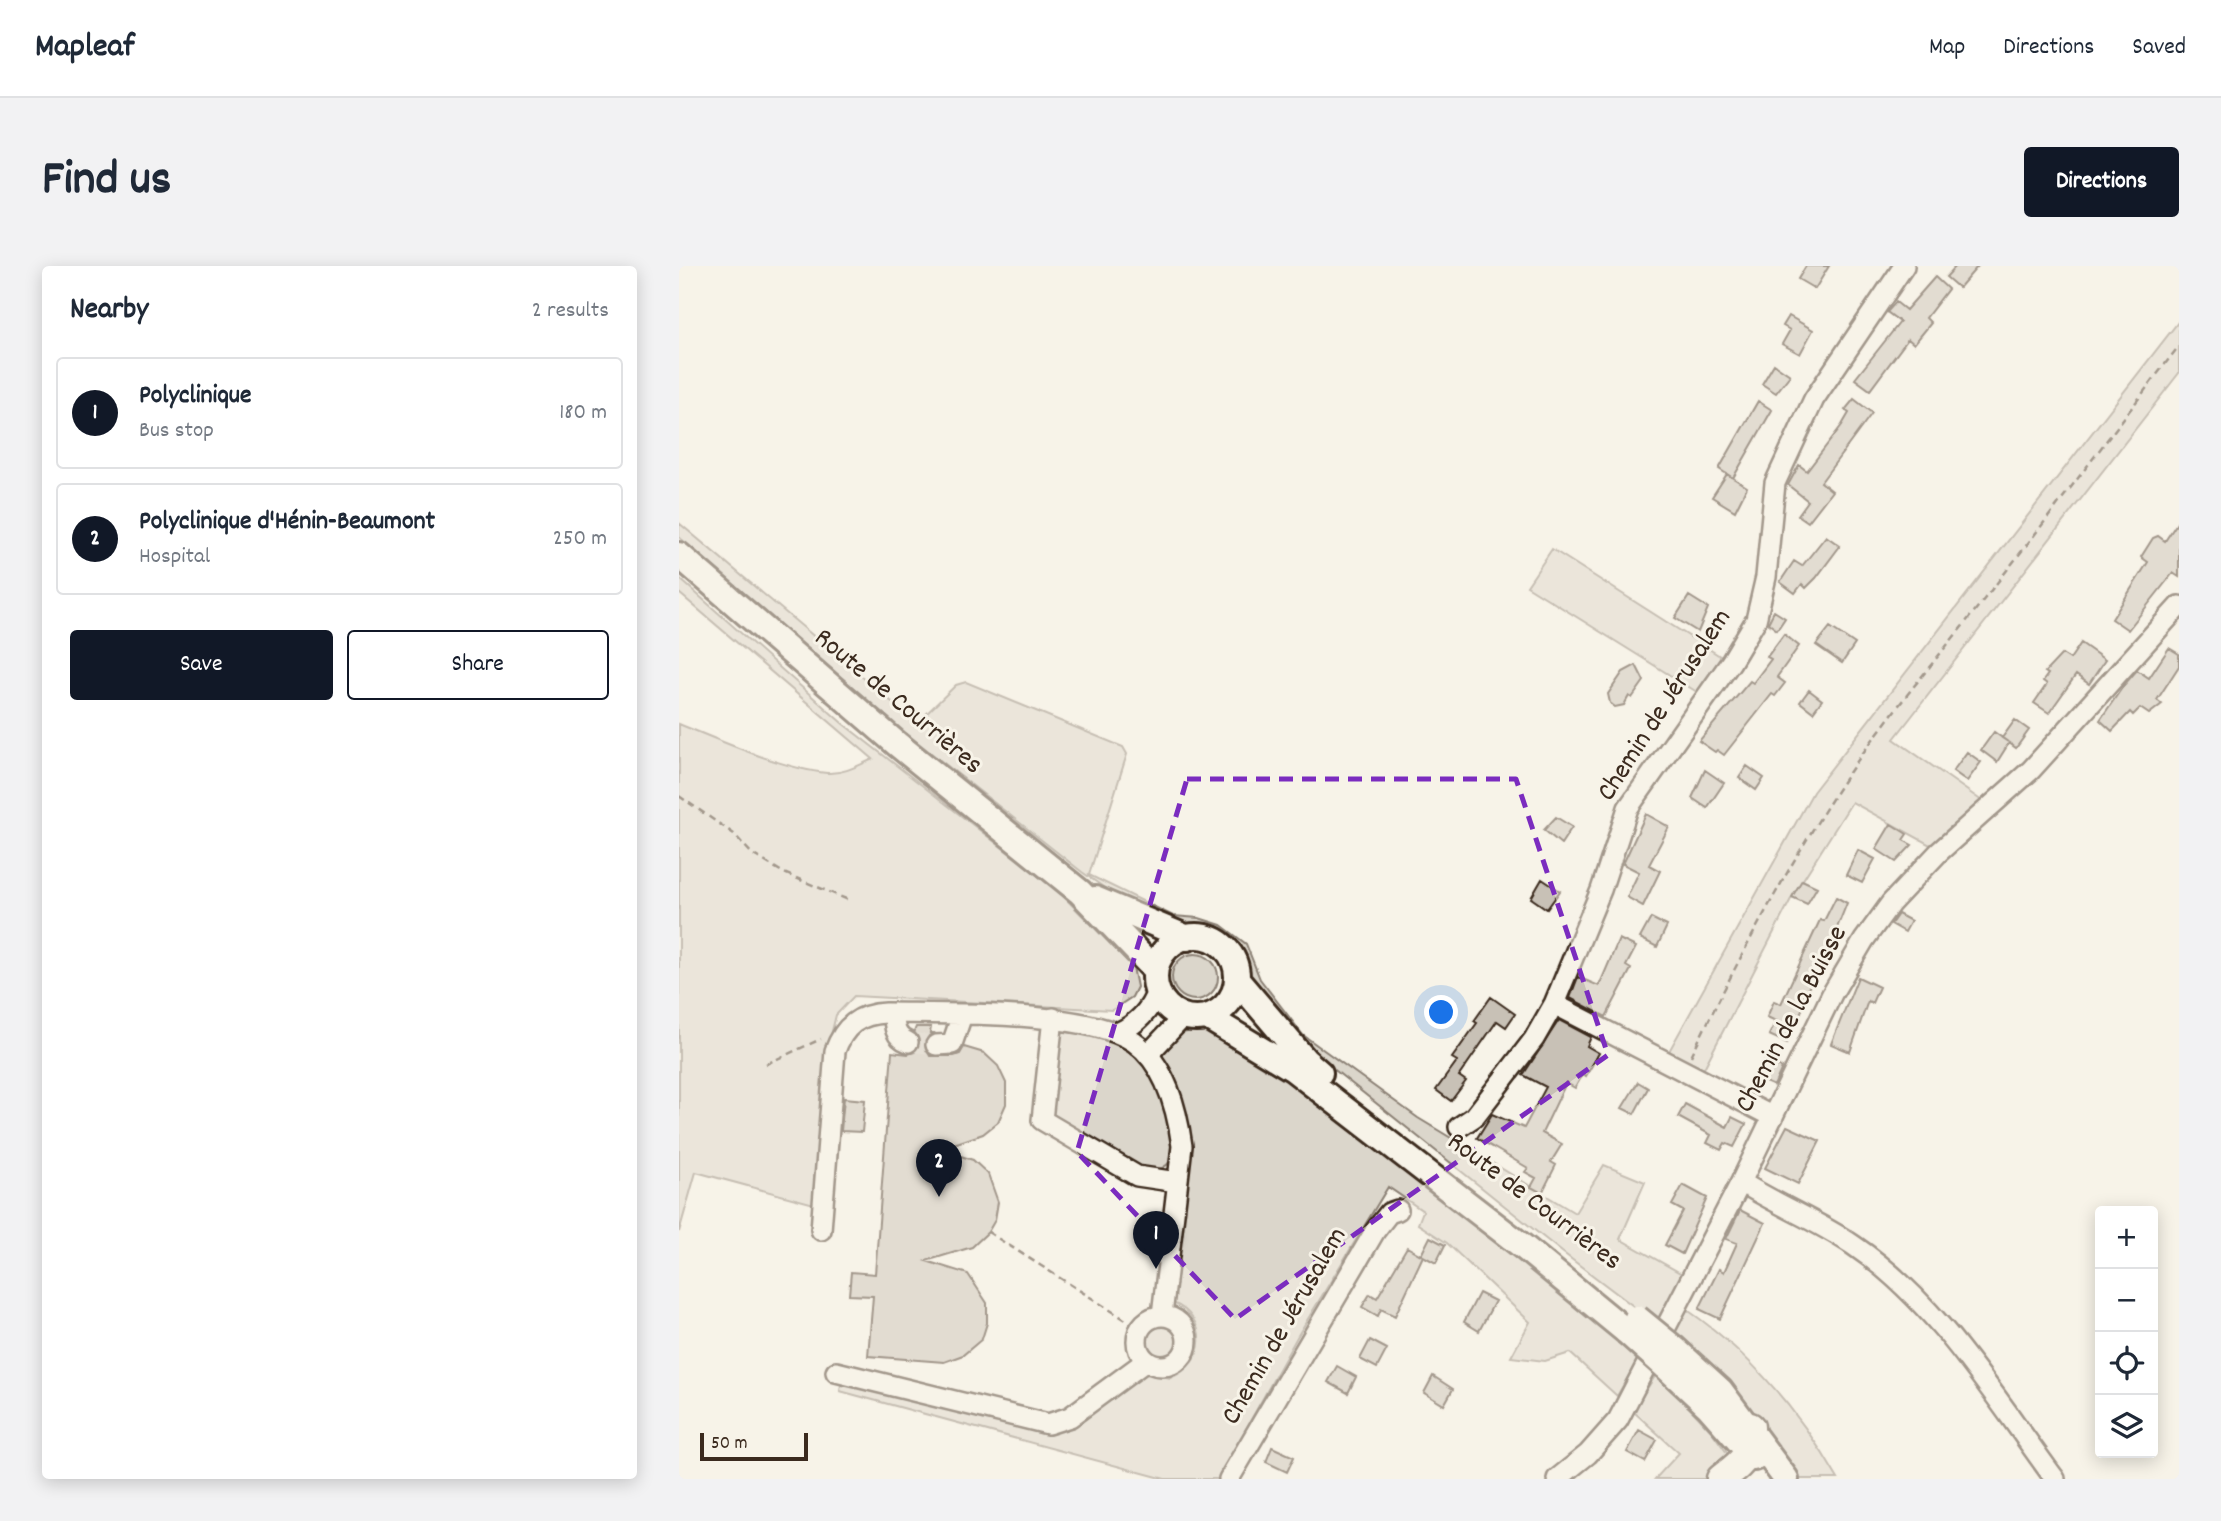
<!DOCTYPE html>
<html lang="en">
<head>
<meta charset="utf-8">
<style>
  body { margin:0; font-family:Dekko,sans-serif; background:#f2f2f3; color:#1f2937 }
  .controls { position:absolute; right:21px; bottom:21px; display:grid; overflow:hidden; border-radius:7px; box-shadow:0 4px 18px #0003 }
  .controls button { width:63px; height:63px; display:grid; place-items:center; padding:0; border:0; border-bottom:2px solid #e0e1e3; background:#fff; color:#1f2937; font:35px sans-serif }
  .scale { position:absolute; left:21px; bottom:18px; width:108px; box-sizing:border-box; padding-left:7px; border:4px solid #3b2a1e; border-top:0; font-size:19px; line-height:24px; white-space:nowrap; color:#3b2a1e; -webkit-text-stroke:5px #f7f3e8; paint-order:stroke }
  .you { position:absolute; left:763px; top:747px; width:24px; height:24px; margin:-18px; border:5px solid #fff; border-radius:50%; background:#1a73e8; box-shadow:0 0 0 10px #1a73e833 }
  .badge { display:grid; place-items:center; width:46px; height:46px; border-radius:50%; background:#111827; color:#fff; font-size:23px; font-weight:700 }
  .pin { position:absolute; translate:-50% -58px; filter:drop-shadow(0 2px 4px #0008) }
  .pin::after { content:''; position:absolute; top:37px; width:24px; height:21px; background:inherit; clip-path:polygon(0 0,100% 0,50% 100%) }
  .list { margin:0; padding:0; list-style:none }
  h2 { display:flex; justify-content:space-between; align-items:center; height:91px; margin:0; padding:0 28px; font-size:30px }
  h2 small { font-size:23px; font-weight:400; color:#747a83 }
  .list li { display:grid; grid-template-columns:46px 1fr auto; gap:21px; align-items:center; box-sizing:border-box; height:112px; margin:0 14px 14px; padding:0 14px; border:2px solid #e0e1e3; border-radius:7px }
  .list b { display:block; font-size:26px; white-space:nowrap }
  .list p { margin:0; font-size:23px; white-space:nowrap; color:#747a83 }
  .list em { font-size:23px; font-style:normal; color:#747a83 }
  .actions { display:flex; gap:14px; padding:21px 28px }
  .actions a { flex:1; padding:16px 0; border:2px solid #111827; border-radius:7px; text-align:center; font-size:24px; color:#111827 }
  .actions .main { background:#111827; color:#fff }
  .icon { flex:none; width:38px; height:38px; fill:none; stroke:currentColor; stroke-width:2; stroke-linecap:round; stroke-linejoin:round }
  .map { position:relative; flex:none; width:1500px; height:1213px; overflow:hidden; border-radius:7px }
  header { display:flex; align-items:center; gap:42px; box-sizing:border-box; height:98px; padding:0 35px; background:#fff; border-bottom:2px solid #e0e1e3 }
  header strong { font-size:33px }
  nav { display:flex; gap:38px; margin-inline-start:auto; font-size:24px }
  .intro { display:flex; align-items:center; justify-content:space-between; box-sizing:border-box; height:168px; padding:0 42px }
  h1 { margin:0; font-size:49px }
  .button { padding:18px 32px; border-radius:7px; background:#111827; color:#fff; font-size:24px; font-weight:700 }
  main { display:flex; gap:42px; padding:0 42px }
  aside { flex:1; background:#fff; border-radius:7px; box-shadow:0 4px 18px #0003 }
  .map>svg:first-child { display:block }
  .green { fill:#dbd6cb; stroke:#8b8074; stroke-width:2 }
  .building { fill:#c8c1b6; stroke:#3b2a1e; stroke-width:2 }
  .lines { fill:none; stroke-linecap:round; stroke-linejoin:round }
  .minor-tunnel { stroke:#d1cbc0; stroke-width:19; stroke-dasharray:19 10; stroke-linecap:butt }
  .minor-casing { stroke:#3b2a1e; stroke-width:24 }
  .major-casing { stroke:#3b2a1e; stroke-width:30 }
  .highway-casing { stroke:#3b2a1e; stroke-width:33 }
  .path { stroke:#3b2a1e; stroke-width:2.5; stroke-dasharray:7 5; stroke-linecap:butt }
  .minor { stroke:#f7f3e8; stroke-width:19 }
  .major { stroke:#f7f3e8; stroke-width:24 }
  .highway { stroke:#f7f3e8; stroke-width:28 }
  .major-bridge-casing { stroke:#3b2a1e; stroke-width:30; stroke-linecap:butt }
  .major-bridge { stroke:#f7f3e8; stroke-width:24 }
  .marked { fill:none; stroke:#7b2cbf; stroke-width:5; stroke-dasharray:14 9; stroke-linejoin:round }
  .labels { text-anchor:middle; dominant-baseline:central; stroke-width:6; stroke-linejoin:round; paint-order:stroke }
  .street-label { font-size:28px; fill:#3b2a1e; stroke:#f7f3e8 }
</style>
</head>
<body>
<header>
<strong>Mapleaf</strong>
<nav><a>Map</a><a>Directions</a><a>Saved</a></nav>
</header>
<div class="intro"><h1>Find us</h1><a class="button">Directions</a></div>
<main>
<aside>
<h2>Nearby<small>2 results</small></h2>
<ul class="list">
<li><span class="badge">1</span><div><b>Polyclinique</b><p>Bus stop</p></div><em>180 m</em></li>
<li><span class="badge">2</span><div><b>Polyclinique d'Hénin-Beaumont</b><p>Hospital</p></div><em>250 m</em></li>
</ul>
<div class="actions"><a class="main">Save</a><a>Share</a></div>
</aside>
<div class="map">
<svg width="1500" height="1213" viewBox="0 0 1500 1213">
  <rect width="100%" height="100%" fill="#f7f3e8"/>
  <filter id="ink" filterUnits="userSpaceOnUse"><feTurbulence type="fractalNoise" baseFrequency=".0143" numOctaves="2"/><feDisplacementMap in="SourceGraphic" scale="14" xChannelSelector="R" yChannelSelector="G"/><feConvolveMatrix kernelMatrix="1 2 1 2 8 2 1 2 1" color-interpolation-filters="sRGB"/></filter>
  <g filter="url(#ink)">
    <!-- green -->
    <path class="green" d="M1500 55V107L1215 473 1303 535 1253 580 1173 536 1113 631 1023 806 989 787 1134 526Z
      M0 257 238 457 277 419 287 416 444 481 448 488 410 609 494 650 520 652 542 659 567 678 581 713 624 769 739 852 896 947 925 899 966 916 941 973 1003 1008 978 1058 883 986 622 777 569 713 557 678 541 667 523 661 485 654 434 628 403 606 228 468 0 271Z
      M873 283 1044 392 1018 426 848 320Z
      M0 312 163 457 380 626 454 701 458 721 453 731 433 744 175 730 157 749 147 789 135 938 17 906 0 966V458C42 475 104 503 148 507 165 508 180 499 194 493L0 327Z
      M493 711a23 23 0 1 1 46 0a23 23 0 1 1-46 0Z
      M385 759C407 765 432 769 451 784 479 806 531 921 457 902L369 849 378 766Z
      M522 763 543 766 560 776 859 1004 960 1092 938 1130 891 1087 866 1095 832 1091 851 1056 768 977 739 958 744 945 709 921 618 1071 539 1213H486L161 1125 163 1112 372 1166 386 1163 462 1105 491 1112C529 1098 530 1052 494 1037L511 867 502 833 484 798V787L494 769Z
      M1007 1043C1070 1086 1121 1147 1159 1213H1120C1083 1156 1044 1113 994 1066Z
      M467 1077a16 16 0 1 1 32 0a16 16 0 1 1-32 0Z
      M978 1107 1033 1166 1053 1194 1029 1213H976L1000 1187 954 1145Z"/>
    <!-- building -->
    <path class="building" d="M1127 0H1150L1136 23 1119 13Z
      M1277 0H1299L1280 22 1267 11Z
      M1256 11 1269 23 1247 52 1252 57 1235 78 1229 73 1191 124 1176 113 1221 56 1208 46 1217 36 1227 44Z
      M1110 50 1134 64 1121 88 1103 78 1111 64 1104 60Z
      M1095 98 1111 109 1097 127 1083 118Z
      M1175 133 1193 147 1142 216 1153 225 1129 256 1119 249 1129 235 1109 219 1120 199 1128 205 1163 159 1170 147 1166 144Z
      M1079 135 1093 144 1054 212 1040 203Z
      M1048 208 1068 221 1056 245 1033 231Z
      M1500 254V311L1494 307 1449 364 1433 353 1469 296 1462 291 1474 272 1479 270 1486 275Z
      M1147 270 1161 280 1137 312 1127 322 1123 318 1116 327 1101 316 1115 295 1123 300Z
      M1010 330 1029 342 1019 366 996 352Z
      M1095 345 1106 352 1098 364 1089 357Z
      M1151 361 1176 378 1163 397 1137 379Z
      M1105 368 1120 380 1098 411 1106 417 1096 430 1093 428 1045 489 1038 484 1036 486 1020 475 1071 415 1074 417 1092 393 1088 391Z
      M1402 377 1426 394 1410 418 1397 409 1370 447 1355 437 1368 418 1364 415 1369 408 1366 406 1383 388 1391 393Z
      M1490 382 1500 388V400L1478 434 1483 438 1470 448 1461 442 1454 449 1451 446 1433 465 1421 454 1445 419 1458 404 1470 412Z
      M957 399 965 415 953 432 950 430 945 439 936 441 931 437 929 428 944 406Z
      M1130 424 1143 434 1134 446 1121 436Z
      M1336 454 1350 464 1337 482 1330 477 1318 496 1302 484 1315 466 1329 476 1323 472Z
      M1288 486 1302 496 1288 515 1274 505Z
      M1068 500 1085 512 1077 524 1060 512Z
      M1026 504 1045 517 1028 542 1013 532Z
      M967 548 990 561 970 599 981 605 964 640 948 631 960 606 944 598Z
      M877 551 893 561 882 578 865 564Z
      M1212 558 1228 568 1224 574 1233 579 1217 596 1197 583Z
      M1179 584 1196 593 1183 617 1167 609Z
      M863 613 881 625 868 643 852 632Z
      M1123 614 1138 621 1128 638 1113 631Z
      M1157 631 1168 637 1145 694 1122 735 1126 737 1108 777 1090 769 1097 755 1088 751 1095 735 1102 738 1141 654 1145 655Z
      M1219 648 1232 655 1226 666 1212 658Z
      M972 652 988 660 978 681 961 672Z
      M940 673 957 681 947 700 952 703 927 751 891 732 899 711 920 720Z
      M1179 711 1200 721 1193 737 1189 735 1171 786 1152 778Z
      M812 731 836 748 827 761 818 755 780 810 787 815 772 835 757 824 778 795 773 792 798 757 795 755Z
      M880 754 912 771 908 780 920 787 907 810 904 808 896 822 887 817 863 867 883 878 872 896 877 899 863 927 852 921 857 912 846 906 849 902 798 872 813 848 845 862 867 821 844 809Z
      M237 761H252L251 767H254L246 773 245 779 251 790H275L281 788 285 781 305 787 319 800 327 817V838L319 856 304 868 260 883 294 894 309 908 319 936 316 954 309 966 293 981 247 995 289 1008 308 1037V1057L303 1073 284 1089 265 1096 189 1090 194 1030 170 1029 172 1006 196 1008 213 786 229 788 236 786 241 776 235 766Z
      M1086 794 1103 802 1095 820 1077 812Z
      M959 816 969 822 955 848 943 842Z
      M165 832 186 834 183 866 162 865Z
      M1006 838 1048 861 1053 851 1067 858 1055 881 1046 877 1042 884 1028 877 1032 869 999 851Z
      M1108 860 1141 875 1119 918 1086 902Z
      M1004 919 1028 932 1003 988 986 979 1004 945 993 939Z
      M1061 944 1086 957 1041 1053 1020 1043 1040 1003 1045 1006 1058 977 1047 973Z
      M751 971 766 979 757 997 744 990 716 1050 702 1043 699 1050 683 1041 691 1028 698 1032 728 981 742 989Z
      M800 1027 816 1035 800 1065 785 1056Z
      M691 1074 708 1083 698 1102 681 1093Z
      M658 1100 677 1111 669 1127 649 1116Z
      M754 1110 774 1123 765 1139 745 1127Z
      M960 1164 978 1174 966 1196 948 1186Z
      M593 1181 615 1191 608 1206 587 1196Z"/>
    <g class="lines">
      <!-- minor-tunnel -->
      <path class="minor-tunnel" d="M229 776 257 779"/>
      <defs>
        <path id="minor" d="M875 738 1094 851
          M215 747C215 761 216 771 229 776
          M374 752 363 854 458 910 498 916
          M438 767C457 759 471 745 478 725
          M257 779 273 778 283 749
          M471 791 474 783 504 751
          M780 861 795 851 855 773 875 738 922 624 949 542 1052 396 1077 354 1087 311 1096 217 1135 133 1225 0
          M1062 916C1098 939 1139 955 1174 979 1259 1036 1316 1132 1376 1213
          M142 964 156 785C165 760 180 748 207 747 266 748 409 744 455 776 487 799 498 843 503 880L483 1049
          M458 1075a25 25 0 1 1 50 0a25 25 0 1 1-50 0Z
          M157 1106 369 1158 391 1151 467 1095
          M550 1213 696 965 710 947 719 944
          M878 1213 909 1188 939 1154 1062 916 1153 728 1185 674 1212 637 1260 586 1352 504 1500 340"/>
        <path id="major" d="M0 289 218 478 401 626 476 704
          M416 633 509 672
          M476 711a41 41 0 1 1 82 0a41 41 0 1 1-82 0Z
          M558 714 626 794 641 807
          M528 751 614 803 847 983 948 1066
          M996 1083 1041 1124 1107 1213
          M986 1100 1030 1141 1075 1192"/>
        <path id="highway" d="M1042 1213C1066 1194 1071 1193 1071 1161"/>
      </defs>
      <!-- minor casing -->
      <use href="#minor" class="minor-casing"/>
      <!-- major casing -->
      <use href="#major" class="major-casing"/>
      <!-- highway casing -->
      <use href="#highway" class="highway-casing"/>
      <!-- path -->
      <path class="path" d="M0 530 55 568 73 588 105 607 172 635
        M1012 790C1058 696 1106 604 1164 516 1207 451 1258 393 1306 332 1372 249 1435 164 1500 80
        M87 798 142 773
        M309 966 461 1063"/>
      <!-- minor -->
      <use href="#minor" class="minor"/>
      <!-- major -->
      <use href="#major" class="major"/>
      <!-- highway -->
      <use href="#highway" class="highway"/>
      <defs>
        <path id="major-bridge" d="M958 1052 996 1083
          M948 1066 986 1100"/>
      </defs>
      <!-- major-bridge casing -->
      <use href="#major-bridge" class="major-bridge-casing"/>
      <!-- major-bridge -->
      <use href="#major-bridge" class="major-bridge"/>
    </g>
  </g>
  <!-- marked area -->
  <path d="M0 0H1500V1213H0ZM508 513H837L929 789 556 1053 398 886Z" fill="#f7f3e8" fill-opacity=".55" fill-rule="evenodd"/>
  <path class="marked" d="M508 513H837L929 789 556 1053 398 886Z"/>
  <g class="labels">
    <!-- street labels -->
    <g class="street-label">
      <text transform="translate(218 437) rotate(40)">Route de Courrières</text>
      <text transform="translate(987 440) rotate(-57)">Chemin de Jérusalem</text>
      <text transform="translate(1114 754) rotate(-62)">Chemin de la Buisse</text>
      <text transform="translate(854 937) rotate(37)">Route de Courrières</text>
      <text transform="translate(607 1061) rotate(-60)">Chemin de Jérusalem</text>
    </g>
  </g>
</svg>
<div class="controls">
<button>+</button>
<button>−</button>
<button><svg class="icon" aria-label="locate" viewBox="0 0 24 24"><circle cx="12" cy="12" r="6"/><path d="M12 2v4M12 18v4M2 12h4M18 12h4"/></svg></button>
<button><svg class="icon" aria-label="layers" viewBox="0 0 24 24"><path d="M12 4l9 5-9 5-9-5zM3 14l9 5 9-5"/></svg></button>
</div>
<div class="scale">50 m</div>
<div class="you"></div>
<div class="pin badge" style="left:477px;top:1003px">1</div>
<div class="pin badge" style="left:260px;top:931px">2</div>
</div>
</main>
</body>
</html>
